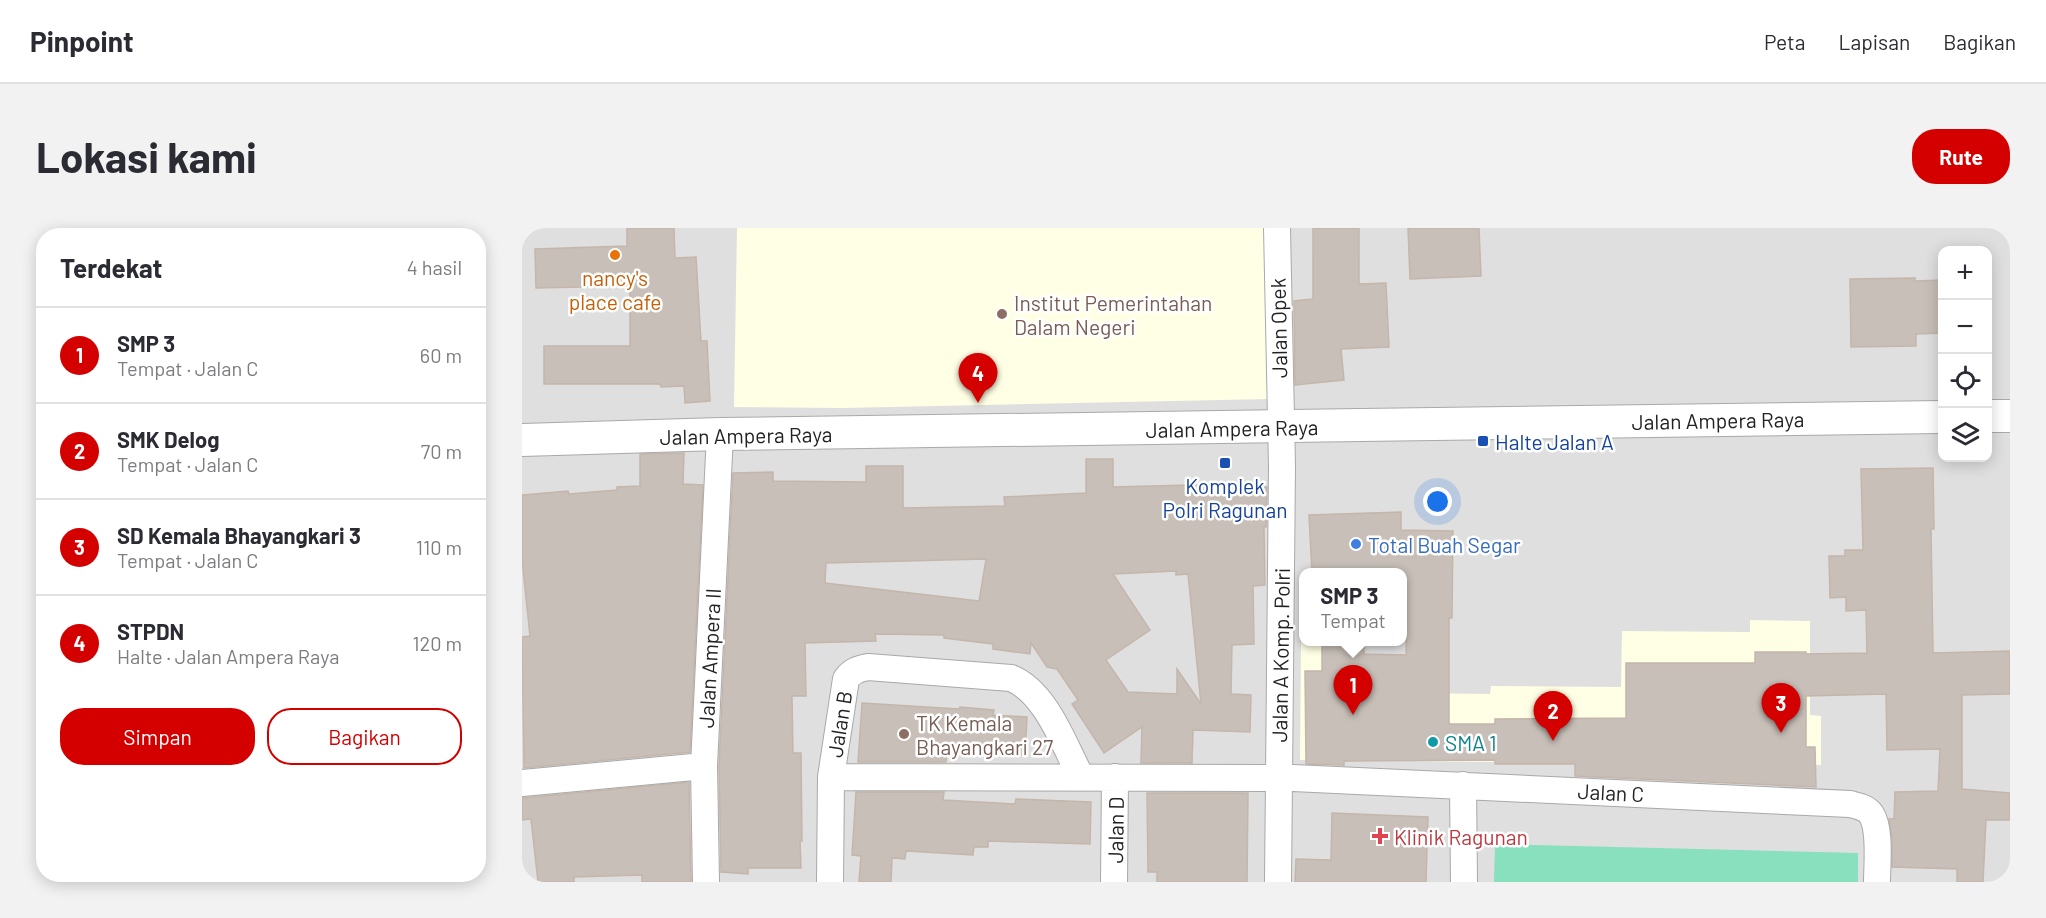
<!DOCTYPE html>
<html lang="id">
<head>
<meta charset="utf-8">
<style>
  body { margin:0; font-family:Barlow,sans-serif; background:#f2f2f3; color:#2b2b33 }
  .controls { position:absolute; right:18px; top:18px; display:grid; overflow:hidden; border-radius:12px; box-shadow:0 3px 15px #0003 }
  .controls button { width:54px; height:54px; display:grid; place-items:center; padding:0; border:0; border-bottom:2px solid #e1e1e2; background:#fff; color:#2b2b33; font:30px sans-serif }
  .you { position:absolute; left:916px; top:274px; width:21px; height:21px; margin:-15px; border:4px solid #fff; border-radius:50%; background:#1a73e8; box-shadow:0 0 0 9px #1a73e833 }
  .badge { display:grid; place-items:center; width:39px; height:39px; border-radius:50%; background:#d40000; color:#fff; font-size:20px; font-weight:700 }
  .pin { position:absolute; translate:-50% -50px; filter:drop-shadow(0 2px 3px #0008) }
  .pin::after { content:''; position:absolute; top:32px; width:21px; height:18px; background:inherit; clip-path:polygon(0 0,100% 0,50% 100%) }
  .popup { position:absolute; left:777px; top:340px; width:108px; height:78px; box-sizing:border-box; display:grid; place-content:center; border-radius:12px; background:#fff; filter:drop-shadow(0 2px 4px #0005); font-size:20px; white-space:nowrap; color:#7c7c81 }
  .popup b { font-size:22px; color:#2b2b33 }
  .popup::after { content:''; position:absolute; left:50%; top:100%; margin-left:-12px; border:12px solid transparent; border-top-color:#fff }
  .list { margin:0; padding:0; list-style:none }
  h2 { display:flex; justify-content:space-between; align-items:center; height:78px; margin:0; padding:0 24px; font-size:26px }
  h2 small { font-size:20px; font-weight:400; color:#7c7c81 }
  .list li { display:grid; grid-template-columns:39px 1fr auto; gap:18px; align-items:center; box-sizing:border-box; height:96px; padding:0 24px; border-top:2px solid #e1e1e2 }
  .list b { display:block; font-size:22px; white-space:nowrap }
  .list p { margin:0; font-size:20px; white-space:nowrap; color:#7c7c81 }
  .list em { font-size:20px; font-style:normal; color:#7c7c81 }
  .actions { display:flex; gap:12px; padding:18px 24px }
  .actions a { flex:1; padding:14px 0; border:2px solid #d40000; border-radius:24px; text-align:center; font-size:21px; color:#d40000 }
  .actions .main { background:#d40000; color:#fff }
  .icon { flex:none; width:33px; height:33px; fill:none; stroke:currentColor; stroke-width:2; stroke-linecap:round; stroke-linejoin:round }
  .map { position:relative; flex:none; width:1488px; height:654px; overflow:hidden; border-radius:24px }
  header { display:flex; align-items:center; gap:36px; box-sizing:border-box; height:84px; padding:0 30px; background:#fff; border-bottom:2px solid #e1e1e2 }
  header strong { font-size:28px }
  nav { display:flex; gap:33px; margin-inline-start:auto; font-size:21px }
  .intro { display:flex; align-items:center; justify-content:space-between; box-sizing:border-box; height:144px; padding:0 36px }
  h1 { margin:0; font-size:42px }
  .button { padding:15px 27px; border-radius:24px; background:#d40000; color:#fff; font-size:21px; font-weight:700 }
  main { display:flex; gap:36px; padding:0 36px }
  aside { flex:1; background:#fff; border-radius:24px; box-shadow:0 3px 15px #0003 }
  .map>svg:first-child { display:block }
  .residential { fill:#e0dfdf; fill-rule:evenodd }
  .education { fill:#ffffe5 }
  .pitch { fill:#88e0be }
  .building { fill:#c7bfb8; stroke:#c4b6ab; stroke-width:1.5; fill-rule:evenodd }
  .lines { fill:none; stroke-linecap:round; stroke-linejoin:round }
  .minor-casing { stroke:#a9a9a9; stroke-width:28 }
  .tertiary-casing { stroke:#a9a9a9; stroke-width:34 }
  .minor { stroke:#fff; stroke-width:26 }
  .tertiary { stroke:#fff; stroke-width:32 }
  .food-dot { fill:#e8710a; stroke:#fff; stroke-width:2 }
  .education-dot { fill:#8d6e63; stroke:#fff; stroke-width:2 }
  .transit-dot { fill:#1a4fb4; stroke:#fff; stroke-width:2 }
  .shop-dot { fill:#3f7fe0; stroke:#fff; stroke-width:2 }
  .culture-dot { fill:#0f9aa8; stroke:#fff; stroke-width:2 }
  .health-dot { fill:#e0444e; stroke:#fff; stroke-width:2 }
  .labels { text-anchor:middle; dominant-baseline:central; stroke-width:5; stroke-linejoin:round; paint-order:stroke }
  .food-label { font-size:21px; fill:#c56008; stroke:#fff }
  .education-label { font-size:21px; fill:#785e54; stroke:#fff; text-anchor:start }
  .street-label { font-size:21px; fill:#222; stroke:#fff }
  .transit-label { font-size:21px; fill:#164399; stroke:#fff; text-anchor:start }
  .shop-label { font-size:21px; fill:#366cbe; stroke:#fff; text-anchor:start }
  .culture-label { font-size:21px; fill:#0d838f; stroke:#fff; text-anchor:start }
  .health-label { font-size:21px; fill:#be3a42; stroke:#fff; text-anchor:start }
</style>
</head>
<body>
<header>
<strong>Pinpoint</strong>
<nav><a>Peta</a><a>Lapisan</a><a>Bagikan</a></nav>
</header>
<div class="intro"><h1>Lokasi kami</h1><a class="button">Rute</a></div>
<main>
<aside>
<h2>Terdekat<small>4 hasil</small></h2>
<ul class="list">
<li><span class="badge">1</span><div><b>SMP 3</b><p>Tempat · Jalan C</p></div><em>60 m</em></li>
<li><span class="badge">2</span><div><b>SMK Delog</b><p>Tempat · Jalan C</p></div><em>70 m</em></li>
<li><span class="badge">3</span><div><b>SD Kemala Bhayangkari 3</b><p>Tempat · Jalan C</p></div><em>110 m</em></li>
<li><span class="badge">4</span><div><b>STPDN</b><p>Halte · Jalan Ampera Raya</p></div><em>120 m</em></li>
</ul>
<div class="actions"><a class="main">Simpan</a><a>Bagikan</a></div>
</aside>
<div class="map">
<svg width="1488" height="654" viewBox="0 0 1488 654">
  <rect width="100%" height="100%" fill="#f2efe9"/>
  <!-- residential -->
  <path class="residential" d="M0 0H1488V654H0ZM1420 22H1466V230H1420ZM782 344H880V414H782Z"/>
  <!-- education -->
  <path class="education" d="M215 0H747V171L321 180 212 179Z
    M1228 392 1288 393V487L1299 488V537L778 532 779 413 833 414V428L883 465 968 466 969 458 1099 459 1100 403 1228 404Z"/>
  <!-- pitch -->
  <path class="pitch" d="M973 616 1336 625V654H972Z"/>
  <!-- building -->
  <path class="building" d="M105 0H152L153 30 174 29 179 113H185L188 173 163 175 162 158 139 159 138 156H22V118H108V58L14 60 13 21 105 18Z
    M791 0H837V56L864 55 867 119 819 121 822 152 773 157 772 73 791 71Z
    M886 0H957L959 48 888 51Z
    M1393 50V53L1420 52V105L1394 106V118L1329 119 1328 51Z
    M162 225 161 256 181 257 168 524 2 540 0 409 8 408 0 331V267L46 263 47 266 95 262V259L118 258V226Z
    M564 231H591V259L668 257 745 259 744 299H742L743 357 731 358 732 416 710 417 709 466 729 467 728 504 671 502 670 535H619L620 499 582 525 550 476 556 472 535 441 525 439 509 415 508 426 471 421V416L422 410V407L353 406 354 413 283 415 284 468H270L271 525H279L280 613H278L279 640H226V646L199 644 197 538 211 245 251 244V253L344 254V238H381V280L483 278 482 269 564 265ZM464 331 457 373 303 355 304 335ZM654 343V347L666 346 679 476 655 441V466L606 464 584 432 628 402 591 346Z
    M1411 240 1412 301H1409L1411 425 1488 423V466L1440 467V561L1488 565V592H1464L1461 654H1435V641L1370 639V609L1367 591H1372L1373 564 1416 563 1418 521 1365 522 1364 466 1284 468V519H1293L1294 559 1053 548V536H973V532L822 533V537L784 536 783 443H800V414H842V426L884 427 885 373H880V345H790L787 287 879 284V302L931 303 930 390H927V496H973V491L1104 490V435H1233V424H1284V426L1345 425 1344 382 1324 383V369L1308 370 1307 328H1323V322H1341L1339 241Z
    M340 475 437 481 438 479 472 482 471 487 505 489 503 527 473 525 474 520 425 515 424 534H336Z
    M167 554 169 654H120V647L52 649V654H16L9 591 0 592V570Z
    M334 564H422L421 572 493 576 494 571 569 574 568 616 466 613V619H452L451 627 384 623 383 631 370 630 369 654H337L339 628 330 627Z
    M625 565H726L725 654H635V644H626Z
    M810 585 906 589 904 654H773L774 631 809 632Z"/>
  <g class="lines">
    <defs>
      <path id="minor" d="M755 0 760 238 756 654
        M309 549 771 550 1328 576C1335 578 1344 579 1349 586 1359 601 1355 636 1355 654
        M0 555 182 538
        M941 557 942 654
        M184 654 182 538 198 206
        M308 654 309 549 324 451C330 443 336 441 346 439L489 450C524 464 542 517 559 549
        M592 654 593 549"/>
      <path id="tertiary" d="M1466 188H1488
        M0 212 198 206 1420 189"/>
    </defs>
    <!-- minor casing -->
    <use href="#minor" class="minor-casing"/>
    <!-- tertiary casing -->
    <use href="#tertiary" class="tertiary-casing"/>
    <!-- minor -->
    <use href="#minor" class="minor"/>
    <!-- tertiary -->
    <use href="#tertiary" class="tertiary"/>
  </g>
  <!-- markers -->
  <circle class="food-dot" cx="93" cy="27" r="6"/>
  <g class="education-dot">
    <circle cx="480" cy="86" r="6"/>
    <circle cx="382" cy="506" r="6"/>
  </g>
  <g class="transit-dot">
    <rect x="955" y="207" width="12" height="12" rx="3"/>
    <rect x="697" y="229" width="12" height="12" rx="3"/>
  </g>
  <circle class="shop-dot" cx="834" cy="316" r="6"/>
  <circle class="culture-dot" cx="911" cy="514" r="6"/>
  <path class="health-dot" d="M855 599h6v6h6v6h-6v6h-6v-6h-6v-6h6z"/>
  <g class="labels">
    <!-- food labels -->
    <g class="food-label">
      <text x="93" y="49">nancy's<tspan x="93" dy="24">place cafe</tspan></text>
    </g>
    <!-- education labels -->
    <g class="education-label">
      <text x="492" y="74">Institut Pemerintahan<tspan x="492" dy="24">Dalam Negeri</tspan></text>
      <text x="394" y="494">TK Kemala<tspan x="394" dy="24">Bhayangkari 27</tspan></text>
    </g>
    <!-- street labels -->
    <g class="street-label">
      <text transform="translate(756 100) rotate(-91)">Jalan Opek</text>
      <text transform="translate(1196 192) rotate(-1)">Jalan Ampera Raya</text>
      <text transform="translate(710 200) rotate(-1)">Jalan Ampera Raya</text>
      <text transform="translate(224 207) rotate(-1)">Jalan Ampera Raya</text>
      <text transform="translate(758 427) rotate(-89)">Jalan A Komp. Polri</text>
      <text transform="translate(187 430) rotate(-87)">Jalan Ampera II</text>
      <text transform="translate(317 496) rotate(-81)">Jalan B</text>
      <text transform="translate(1089 564) rotate(3)">Jalan C</text>
      <text transform="translate(593 602) rotate(-89)">Jalan D</text>
    </g>
    <!-- transit labels -->
    <g class="transit-label">
      <text x="973" y="213">Halte Jalan A</text>
      <text x="703" y="257" text-anchor="middle">Komplek<tspan x="703" dy="24">Polri Ragunan</tspan></text>
    </g>
    <!-- shop labels -->
    <g class="shop-label">
      <text x="846" y="316">Total Buah Segar</text>
    </g>
    <!-- culture labels -->
    <g class="culture-label">
      <text x="923" y="514">SMA 1</text>
    </g>
    <!-- health labels -->
    <g class="health-label">
      <text x="872" y="608">Klinik Ragunan</text>
    </g>
  </g>
</svg>
<div class="controls">
<button>+</button>
<button>−</button>
<button><svg class="icon" aria-label="locate" viewBox="0 0 24 24"><circle cx="12" cy="12" r="6"/><path d="M12 2v4M12 18v4M2 12h4M18 12h4"/></svg></button>
<button><svg class="icon" aria-label="layers" viewBox="0 0 24 24"><path d="M12 4l9 5-9 5-9-5zM3 14l9 5 9-5"/></svg></button>
</div>
<div class="you"></div>
<div class="pin badge" style="left:831px;top:487px">1</div>
<div class="popup"><b>SMP 3</b>Tempat</div>
<div class="pin badge" style="left:1031px;top:513px">2</div>
<div class="pin badge" style="left:1259px;top:505px">3</div>
<div class="pin badge" style="left:456px;top:175px">4</div>
</div>
</main>
</body>
</html>
